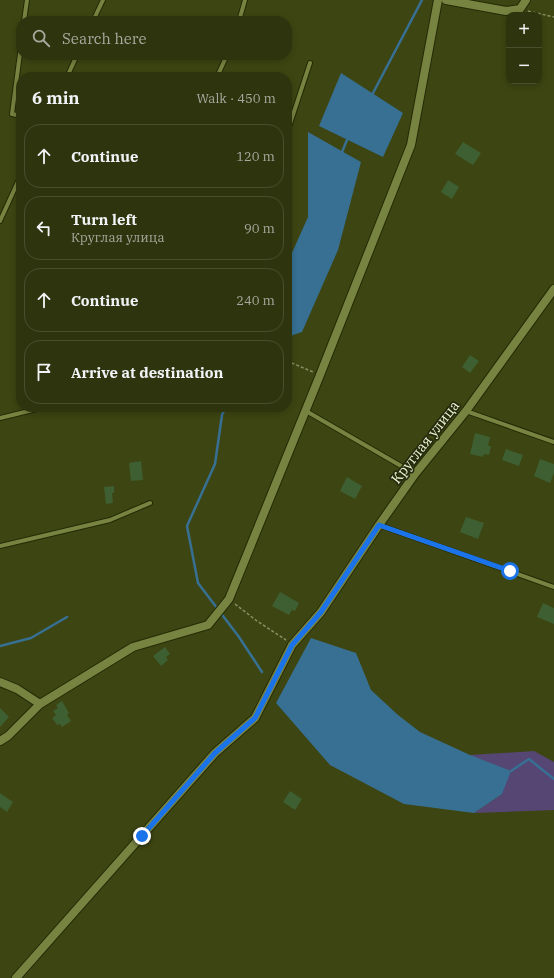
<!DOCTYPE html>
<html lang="en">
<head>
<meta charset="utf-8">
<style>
  body { margin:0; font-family:"IBM Plex Serif",serif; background:#3a3f1c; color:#f1f3f6 }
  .controls { position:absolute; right:12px; top:12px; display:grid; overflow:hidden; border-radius:8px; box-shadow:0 2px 6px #0003 }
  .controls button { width:36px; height:36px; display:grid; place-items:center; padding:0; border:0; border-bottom:1px solid #494f2e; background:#2e340e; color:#f1f3f6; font:20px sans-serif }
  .stop { position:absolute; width:12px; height:12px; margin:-9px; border:3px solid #1a73e8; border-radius:50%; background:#fff }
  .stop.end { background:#1a73e8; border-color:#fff; box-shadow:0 1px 4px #0008 }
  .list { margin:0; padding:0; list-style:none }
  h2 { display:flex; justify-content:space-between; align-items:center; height:52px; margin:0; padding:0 16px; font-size:17px }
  h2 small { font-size:13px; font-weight:400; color:#a7aa9e }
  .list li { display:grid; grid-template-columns:26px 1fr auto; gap:12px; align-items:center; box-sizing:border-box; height:64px; margin:0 8px 8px; padding:0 8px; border:1px solid #494f2e; border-radius:16px }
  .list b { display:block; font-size:15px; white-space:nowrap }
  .list p { margin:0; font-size:13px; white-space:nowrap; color:#a7aa9e }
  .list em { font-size:13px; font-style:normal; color:#a7aa9e }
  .icon { flex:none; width:22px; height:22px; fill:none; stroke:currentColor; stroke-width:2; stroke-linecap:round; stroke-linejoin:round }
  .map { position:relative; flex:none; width:554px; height:978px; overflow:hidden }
  .search { position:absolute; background:#2e340e; box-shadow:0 2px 6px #0003; left:16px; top:16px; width:276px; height:44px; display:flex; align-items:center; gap:10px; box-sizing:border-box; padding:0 14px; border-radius:16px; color:#a7aa9e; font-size:15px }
  .panel { position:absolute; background:#2e340e; box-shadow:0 2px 6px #0003; left:16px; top:72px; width:276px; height:340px; border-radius:16px }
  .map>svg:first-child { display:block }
  .green { fill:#554674 }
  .water { fill:#377093 }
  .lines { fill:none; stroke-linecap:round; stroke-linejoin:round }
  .stream { stroke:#377093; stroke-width:2.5 }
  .building { fill:#3e5f31 }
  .service-casing { stroke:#252a06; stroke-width:6 }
  .minor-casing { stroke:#252a06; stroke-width:10 }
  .path { stroke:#889065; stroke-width:1.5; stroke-dasharray:3 2; stroke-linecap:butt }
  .service { stroke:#778340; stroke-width:4 }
  .minor { stroke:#778340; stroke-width:8 }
  .route { stroke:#1a73e8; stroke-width:5 }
  .labels { text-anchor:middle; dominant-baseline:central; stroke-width:3.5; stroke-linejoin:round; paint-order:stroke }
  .street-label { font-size:14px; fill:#edf5d3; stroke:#252a0e }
</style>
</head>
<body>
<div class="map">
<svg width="554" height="978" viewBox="0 0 554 978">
  <rect width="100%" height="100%" fill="#3d4512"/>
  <!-- green -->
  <path class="green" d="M534 751 554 762V810L474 813 502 794 470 755Z"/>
  <!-- water -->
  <path class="water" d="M341 73 403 113 383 157 319 126Z
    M308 132 361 162 338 250 302 332 287 337V264L308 217Z
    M311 638 356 653 371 690 398 715 420 732 470 755 511 771 502 794 474 813 404 804 330 765 276 703Z"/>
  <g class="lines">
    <!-- stream -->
    <path class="stream" d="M373 93 422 0
      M342 152 347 140
      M226 407 222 415 215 464 187 526 198 583 239 637 262 672
      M0 646 31 638 67 617
      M511 771 529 759 554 779"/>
  </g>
  <!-- building -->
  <path class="building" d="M463 142 481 153 473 165 455 154Z
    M448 180 459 187 452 199 441 192Z
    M470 355 479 361 470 373 462 367Z
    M475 433 490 437 488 446H491L489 455 484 454 483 457 470 454Z
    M506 449 523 455 519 466 502 460Z
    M540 459 554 464V473L550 483 534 476Z
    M141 461 143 480 131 481 129 463Z
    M347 477 362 486 355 499 340 491Z
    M114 486V493H112L113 503 106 504 104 487Z
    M466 517 484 523 478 539 460 532Z
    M280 592 299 603 295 611 292 610 289 615 272 606Z
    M543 603 554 608V624L537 617Z
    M165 647 170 654 166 657 168 660 161 666 153 656Z
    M62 701 69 713 67 715 71 721 62 727 60 724 57 725 52 718 56 715 53 711 58 708 56 705Z
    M0 708 9 717 0 727Z
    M290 791 302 799 295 810 283 802Z
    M0 793 13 802 7 812 0 807Z"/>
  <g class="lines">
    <defs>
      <path id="service" d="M24 21 27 0
        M93 21 103 0
        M239 21 245 0
        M21 46 12 114 21 116
        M67 77 77 55
        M217 77 227 55
        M287 133 310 63
        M0 221 21 175
        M306 411 415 474
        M466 411 554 442
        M0 418 45 407
        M379 525 554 587
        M0 546 110 520 150 503"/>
      <path id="minor" d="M446 0 506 11 520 9 526 0
        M0 682 17 689 40 704
        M0 741 8 736 40 704 133 647 208 625 229 599 320 375 411 145 438 0
        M16 978 215 753 255 718 292 645 321 612 379 525 415 474 466 411 554 289"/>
    </defs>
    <!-- service casing -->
    <use href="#service" class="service-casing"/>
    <!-- minor casing -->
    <use href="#minor" class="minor-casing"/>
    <!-- path -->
    <path class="path" d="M528 11 554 17
      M287 361 313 372
      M235 604 257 621 286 640"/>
    <!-- service -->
    <use href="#service" class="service"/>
    <!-- minor -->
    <use href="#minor" class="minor"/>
  </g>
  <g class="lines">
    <!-- route -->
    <path class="route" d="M142 836 215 753 255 718 292 645 321 612 379 525 510 571"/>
  </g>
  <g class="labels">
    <!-- street labels -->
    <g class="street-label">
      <text transform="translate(425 442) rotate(-52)">Круглая улица</text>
    </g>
  </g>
</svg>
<div class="controls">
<button>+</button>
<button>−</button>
</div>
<div class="stop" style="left:510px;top:571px"></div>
<div class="stop end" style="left:142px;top:836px"></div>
<div class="search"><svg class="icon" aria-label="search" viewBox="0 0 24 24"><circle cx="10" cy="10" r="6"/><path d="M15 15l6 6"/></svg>Search here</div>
<section class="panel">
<h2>6 min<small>Walk · 450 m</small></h2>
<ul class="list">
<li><svg class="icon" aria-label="ahead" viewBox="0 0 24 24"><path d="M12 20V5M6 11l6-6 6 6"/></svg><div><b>Continue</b></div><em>120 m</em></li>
<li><svg class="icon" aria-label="left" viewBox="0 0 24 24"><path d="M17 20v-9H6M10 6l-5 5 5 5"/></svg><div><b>Turn left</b><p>Круглая улица</p></div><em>90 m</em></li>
<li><svg class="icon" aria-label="ahead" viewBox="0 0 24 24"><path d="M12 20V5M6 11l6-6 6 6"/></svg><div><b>Continue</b></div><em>240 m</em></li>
<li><svg class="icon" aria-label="arrive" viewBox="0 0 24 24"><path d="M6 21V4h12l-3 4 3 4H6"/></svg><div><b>Arrive at destination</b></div></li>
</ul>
</section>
</div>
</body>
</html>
